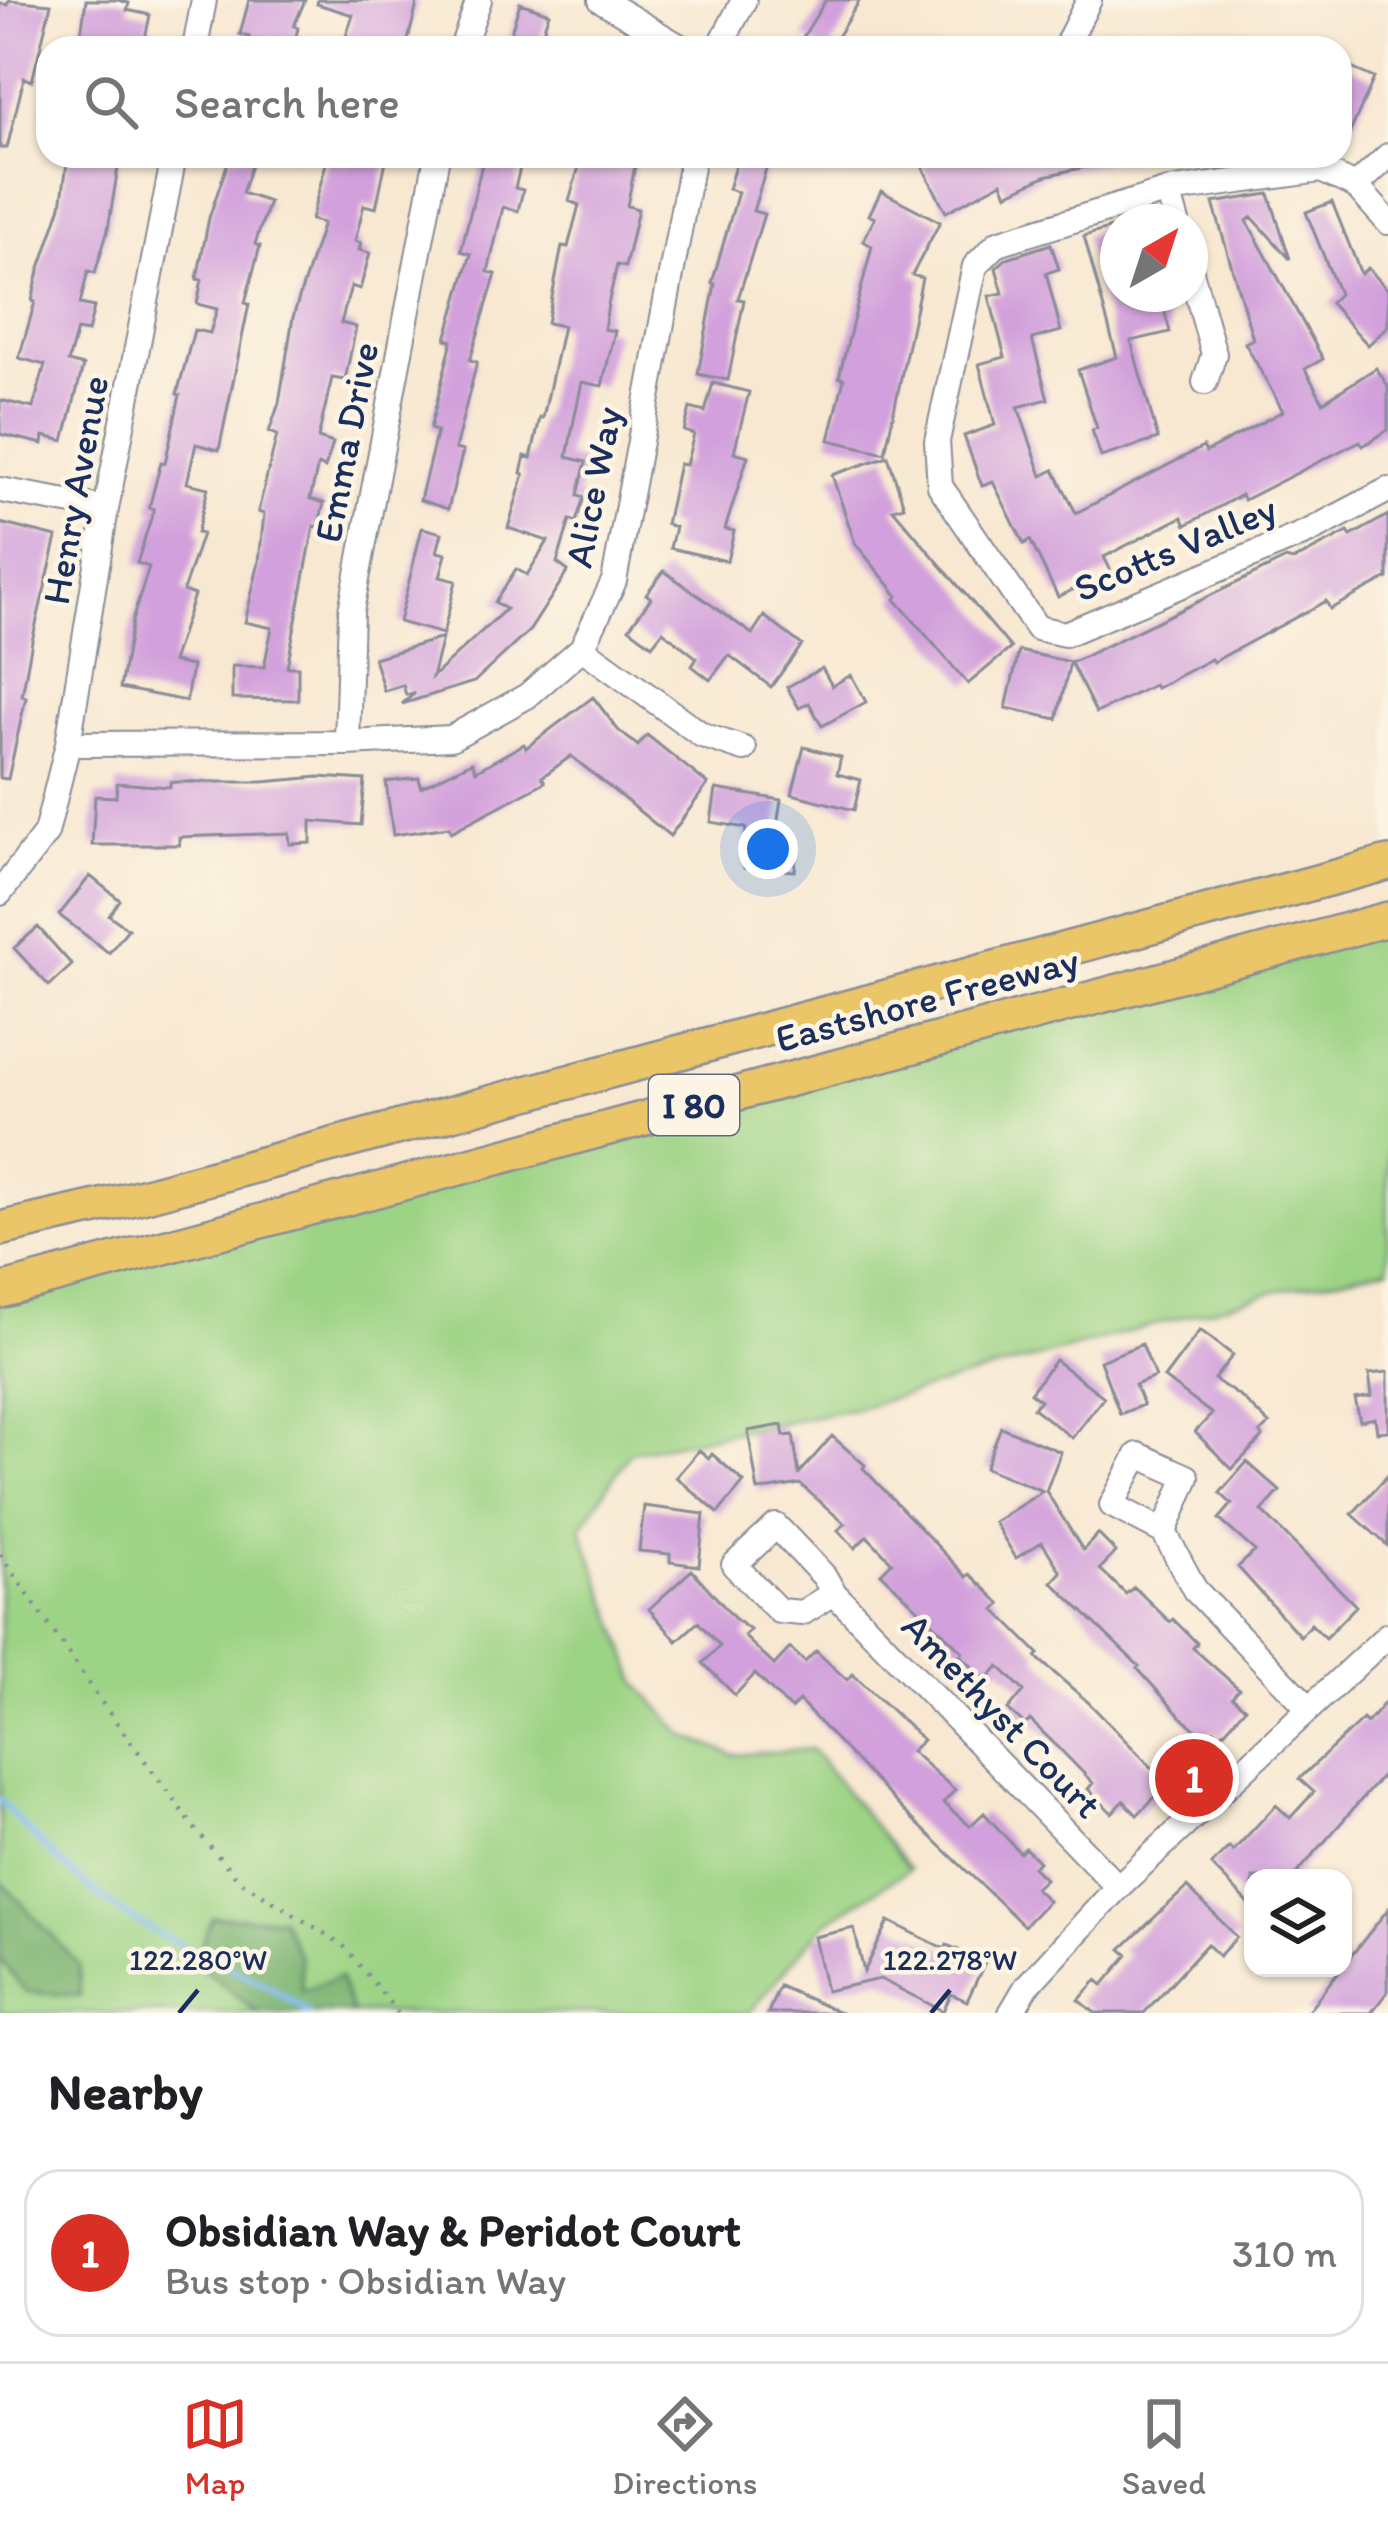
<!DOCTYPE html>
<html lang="en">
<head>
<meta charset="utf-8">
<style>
  body { margin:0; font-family:Itim,sans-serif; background:#f6f6f6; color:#202124 }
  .controls { position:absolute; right:36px; bottom:36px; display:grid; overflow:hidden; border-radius:24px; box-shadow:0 3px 9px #0004 }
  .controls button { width:108px; height:108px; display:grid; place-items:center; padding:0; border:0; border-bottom:3px solid #e0e0e0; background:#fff; color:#202124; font:60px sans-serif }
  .compass { position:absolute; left:1100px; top:204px; width:108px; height:108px; border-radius:50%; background:#fff; box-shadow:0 3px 9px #0004; rotate:39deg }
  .you { position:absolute; left:768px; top:849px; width:42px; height:42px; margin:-30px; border:9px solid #fff; border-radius:50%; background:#1a73e8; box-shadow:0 0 0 18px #1a73e833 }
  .badge { display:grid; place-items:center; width:78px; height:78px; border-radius:50%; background:#d93025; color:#fff; font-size:39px; font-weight:700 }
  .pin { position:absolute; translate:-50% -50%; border:6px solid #fff; box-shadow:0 3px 12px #0006 }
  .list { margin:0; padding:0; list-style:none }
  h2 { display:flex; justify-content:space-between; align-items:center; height:156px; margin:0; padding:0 48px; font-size:51px }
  h2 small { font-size:39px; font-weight:400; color:#757577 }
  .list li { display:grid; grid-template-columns:78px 1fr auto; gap:36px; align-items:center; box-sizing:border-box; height:168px; margin:0 24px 24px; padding:0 24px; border:3px solid #e0e0e0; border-radius:36px }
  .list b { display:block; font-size:45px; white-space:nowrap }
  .list p { margin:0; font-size:39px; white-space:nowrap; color:#757577 }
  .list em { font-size:39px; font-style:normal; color:#757577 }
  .icon { flex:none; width:66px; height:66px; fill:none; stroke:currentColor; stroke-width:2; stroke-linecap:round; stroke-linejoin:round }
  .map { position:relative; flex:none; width:1388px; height:2013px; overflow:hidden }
  .search { position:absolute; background:#fff; box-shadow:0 3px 9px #0004; left:36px; right:36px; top:36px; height:132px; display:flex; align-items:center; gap:30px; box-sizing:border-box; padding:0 42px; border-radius:36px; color:#757577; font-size:45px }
  .sheet { height:348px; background:#fff }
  nav { display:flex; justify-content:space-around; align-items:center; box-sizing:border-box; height:168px; border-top:3px solid #e0e0e0; background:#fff; font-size:33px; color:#757577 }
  nav a { display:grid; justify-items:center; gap:6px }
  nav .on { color:#d93025 }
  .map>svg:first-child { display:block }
  .green { fill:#9cd384; stroke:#5c8171; stroke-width:3 }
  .forest { fill:#7db572; stroke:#4c7268; stroke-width:3 }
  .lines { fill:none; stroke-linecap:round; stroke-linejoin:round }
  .stream { stroke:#7fbaf1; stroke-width:6 }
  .building { fill:#d2a0dc }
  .minor-casing { stroke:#8a8c98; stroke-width:28 }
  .highway-casing { stroke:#8a8c98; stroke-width:38 }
  .path { stroke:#8a8c98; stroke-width:4.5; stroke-dasharray:3 9; stroke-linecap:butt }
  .minor { stroke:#fff; stroke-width:24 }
  .highway { stroke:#eac669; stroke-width:33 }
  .ticks { fill:none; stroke:#1b2f5e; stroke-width:4.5 }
  .labels { text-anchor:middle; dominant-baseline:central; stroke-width:9; stroke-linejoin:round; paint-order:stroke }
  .shield { fill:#fcf5e5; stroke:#5e6a86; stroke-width:3 }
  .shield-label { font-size:36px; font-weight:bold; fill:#1b2f5e }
  .street-label { font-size:39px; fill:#1b2f5e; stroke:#fcf5e5 }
  .ticks-label { font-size:30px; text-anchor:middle; fill:#1b2f5e; stroke:#fcf5e5; stroke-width:9; stroke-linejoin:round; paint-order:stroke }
</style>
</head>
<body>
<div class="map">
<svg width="1388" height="2013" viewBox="0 0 1388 2013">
  <rect width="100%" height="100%" fill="#fcf5e5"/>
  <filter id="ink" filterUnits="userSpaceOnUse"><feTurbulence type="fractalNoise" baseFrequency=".00833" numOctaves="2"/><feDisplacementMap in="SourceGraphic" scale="24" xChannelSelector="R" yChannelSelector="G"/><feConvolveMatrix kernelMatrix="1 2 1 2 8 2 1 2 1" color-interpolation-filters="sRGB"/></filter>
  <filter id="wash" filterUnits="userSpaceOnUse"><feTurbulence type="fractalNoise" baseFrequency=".004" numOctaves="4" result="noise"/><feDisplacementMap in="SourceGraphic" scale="48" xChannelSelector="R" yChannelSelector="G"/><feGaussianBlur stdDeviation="2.7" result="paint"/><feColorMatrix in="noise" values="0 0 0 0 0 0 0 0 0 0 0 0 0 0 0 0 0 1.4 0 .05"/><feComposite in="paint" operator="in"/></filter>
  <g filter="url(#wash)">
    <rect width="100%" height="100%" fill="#f8e8d1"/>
    <!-- green -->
    <path class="green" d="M1388 919V1268L1275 1291 862 1407 630 1452 581 1528 638 1684 685 1736 733 1755 811 1749 909 1869 825 1923 749 2013H352L339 1977 302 1992 300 1958 281 1918 213 1917 195 1962 258 2013H0V1959L26 1992 80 1995 78 1964 0 1880V1291Z"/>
    <!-- forest -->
    <path class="forest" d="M0 1880 79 1965 80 1996 26 1992 0 1959Z
      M212 1917 281 1918 300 1958 302 1991 339 1977 352 2013H258L195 1962Z"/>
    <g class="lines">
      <!-- stream -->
      <path class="stream" d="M0 1800C45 1852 103 1907 166 1938 214 1961 266 1980 308 2013"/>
    </g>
    <g id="blocks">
      <!-- building -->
      <path class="building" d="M9 0 51 4 32 81 24 78 7 148H0V3L7 5Z
        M86 0H118L129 3 127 10 150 15 143 48H79Z
        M249 0H305L294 26 298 28 293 48H246L249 37 240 34Z
        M318 0H418L406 48H362L344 42 353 15 317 4Z
        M826 0H860L830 48H820L803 37Z
        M520 3 549 13 537 48H506Z
        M1340 63 1374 78 1340 155Z
        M68 156H120L108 229 95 273 88 271 80 304 94 307 88 332 77 330 68 362 83 366 64 441 44 436 43 444 0 434V400L33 408 45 365 19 358 35 302 32 301 39 271 61 206Z
        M230 156H254L242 193 269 202 255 244 260 246 245 303 249 304 219 450 196 444 187 483 208 488 197 533 202 534 183 591 194 595 172 662 192 666 186 701 120 688 132 621 149 567 137 563 154 509 149 508 161 462 165 463 180 395 177 394 194 330 210 333 217 309 197 304 202 280 197 279 209 218Z
        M328 156H387L376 208 364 205 355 241 361 243 359 250 370 253 360 289 351 286 341 323 356 327 345 380 332 378 318 438 333 443 325 468 318 465 310 499 324 503 318 527 314 526 287 667H298V700L232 699V666L264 667 272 628 245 622 259 562 264 514 258 512 277 435 269 432 279 403 293 317 323 223 311 220Z
        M484 156H523L515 188 523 190 518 211 503 207 488 272 496 274 470 360 477 362 455 449 463 451 448 509 420 500 437 431 430 429 452 341 446 339 471 254 461 251Z
        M582 156H637L627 206 638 209 625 267 617 265 608 305 604 329 615 331 602 386 582 382 573 425 567 457 586 462 578 495 584 497 576 522 570 520 557 563 568 571 530 630 474 682 402 704 415 693 406 695 403 685 384 691 374 658 442 638 432 677 506 609 495 602 516 569 527 575 548 541 508 528 524 474 521 473 525 456 531 458 540 418H543L563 326 547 323 562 246 568 247 579 205 569 201Z
        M738 156H770L753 211 764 214 738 299 744 300 728 380 698 374 715 284 712 283 738 192 728 189Z
        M930 156H1102L1103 163 1045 176 1007 194 1002 182 946 212 920 162Z
        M881 191 940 222 912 275 922 278 885 453 829 440 844 379 839 377 872 246 863 241 875 218 869 215Z
        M1269 194 1290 259 1252 217 1247 221 1323 359 1305 369 1323 402 1376 368 1388 386V430L1363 446 1360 441 1244 500 1241 495 1186 525 1182 517 1104 557 1111 571 1058 597 1030 540 1024 544 993 482 982 486 964 436 995 425 979 364 1005 357 989 296 1003 293 996 268 1007 258 1051 244 1059 269 1046 273 1061 331 1032 339 1048 399 1018 407 1042 476 1054 470 1076 513 1203 447 1206 452 1283 411 1245 343 1253 339 1213 203Z
        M1332 202 1361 274 1368 268 1388 290V326L1368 345 1330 303 1339 294 1306 212Z
        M1118 226V294H1160L1170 332 1131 341 1158 439 1101 457 1092 430 1097 428 1078 370 1117 357 1084 236Z
        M713 383 749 392 734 452 748 456 725 529 734 531 727 561 670 548 675 527 666 524 679 464 686 465 694 434 684 431 690 408 705 412Z
        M888 456 904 506 893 509 1011 648 968 684 895 599 898 596 855 543 832 475Z
        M1388 515V578L1330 609 1326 601 1213 662 1211 659 1156 688 1154 685 1096 713 1071 663 1286 559 1292 561 1348 532 1351 536Z
        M0 523 57 537 32 641 22 696 26 697 8 779 0 778Z
        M422 528 442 533 437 552 446 554 440 577 456 581 443 634 399 622Z
        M664 571 752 634 764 616 802 645 771 687 729 655 710 680 692 666 697 658 663 631 652 645 629 628 651 598 646 594Z
        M1019 651 1070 662 1057 719 1006 708Z
        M822 668 832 686 851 675 866 702 822 726 809 703 799 708 787 687Z
        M593 697 618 730 638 746 647 735 708 784 670 836 571 756 542 777 545 782 451 832 449 827 393 835 386 782 419 778 421 787 472 762 476 771 524 744 526 748Z
        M804 747 841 757 837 774 861 780 854 810 792 794Z
        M319 777 365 780 361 825 311 821V843L290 844 289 833 179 837V845H92L95 796 116 797 117 783 170 787V782H263Z
        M716 789 781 800 775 838 797 840 795 871 744 868 746 828 711 822Z
        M90 876 120 900 109 915 128 929 109 953 59 915Z
        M38 927 72 965 49 986 14 948Z
        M1200 1330 1233 1355 1214 1379 1242 1398 1269 1424 1260 1433 1263 1437 1232 1469 1195 1432 1212 1414 1164 1378Z
        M1142 1344 1155 1377 1135 1385 1143 1405 1120 1414 1100 1361Z
        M1055 1360 1104 1397 1072 1438 1033 1408 1040 1400 1030 1393Z
        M1388 1372V1431L1377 1432 1375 1418 1360 1421 1355 1399 1372 1396 1369 1374Z
        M782 1425 784 1436 793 1435 799 1474 832 1436 865 1465 863 1468 967 1577 970 1574 1001 1604 995 1610 1039 1654 1036 1657 1088 1702 1168 1784 1137 1815 1124 1801 1112 1813 1088 1789 1093 1783 1058 1747 1030 1720 1025 1725 1008 1710 1024 1691 999 1666 986 1680 960 1655 963 1652 881 1573 892 1562 867 1536 855 1548 838 1530 845 1524 800 1484 758 1491 748 1431Z
        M1001 1427 1061 1452 1046 1491 1083 1550 1098 1534 1116 1552 1100 1569 1126 1594 1134 1587 1170 1622 1173 1619 1197 1643 1193 1648 1239 1689 1232 1697 1245 1708 1220 1736 1214 1730 1206 1739 1180 1716 1137 1668 1139 1666 1052 1582 1061 1572 1042 1542 1016 1558 994 1522 1043 1491 985 1468Z
        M699 1450 709 1458 712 1454 744 1482 718 1513 676 1477Z
        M1247 1462 1280 1491 1262 1511 1356 1606 1325 1638 1311 1624 1300 1636 1238 1567 1255 1551 1219 1519 1232 1504 1220 1493Z
        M1388 1475V1546L1352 1514Z
        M644 1506 704 1514 699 1566 670 1562V1554L639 1551Z
        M692 1570 734 1618 750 1630 744 1636 774 1665 790 1648 805 1662 816 1651 847 1680 853 1674 923 1740 911 1751 955 1790 943 1803 970 1826 984 1813 1020 1853 1025 1848 1039 1862 1033 1867 1045 1879 1035 1888 1048 1901 1024 1926 902 1809 799 1701 791 1709 755 1674 735 1695 703 1663 720 1646 698 1622 677 1641 649 1609Z
        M1388 1699V1769L1293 1878H1253V1908L1211 1865 1229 1847 1233 1851 1276 1805 1290 1818 1314 1792 1299 1779 1363 1719 1367 1723Z
        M1187 1887 1237 1937 1219 1956 1207 1944 1144 2013H1095L1079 2000 1097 1980 1103 1985 1128 1955 1121 1949Z
        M1388 1909V1991L1371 2013H1306Z
        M889 1921 945 1949 947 1945 985 1962 967 2001 951 1994 943 2011 880 1979 826 1991 814 1937 854 1928 864 1972Z
        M779 1986 841 2013H768Z"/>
    </g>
  </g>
  <g filter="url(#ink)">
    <use href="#blocks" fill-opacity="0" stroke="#8a8c98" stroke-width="3"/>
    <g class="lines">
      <defs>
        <path id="minor" d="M601 0 682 48
          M1069 40 1089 0
          M195 48 204 0
          M462 48 479 0
          M719 48 744 0
          M1356 186 1388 156
          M1168 191 1177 222
          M1388 222 1356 186 1321 170 1168 191 998 243 975 266 937 441 940 486 1037 628 1065 634 1310 531 1388 490
          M1190 268 1214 354 1205 382
          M0 490 106 509
          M582 648 702 735 744 749
          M347 743 351 611 437 156
          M68 744 347 743 451 738 527 696 582 648 614 581 693 156
          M0 893 46 833 68 744 106 509 174 156
          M1164 1532 1112 1505 1138 1455 1187 1477 1164 1532 1195 1590 1309 1708
          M834 1593 802 1613 779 1611 734 1565 776 1526 824 1576 834 1593 1118 1887
          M1011 2013 1027 1986 1118 1887 1388 1635"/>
        <path id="highway" d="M0 1229 123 1201 1388 863
          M0 1291 1388 919"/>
      </defs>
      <!-- minor casing -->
      <use href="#minor" class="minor-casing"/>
      <!-- highway casing -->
      <use href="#highway" class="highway-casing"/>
      <!-- path -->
      <path class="path" d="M0 1554 103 1704 199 1834 239 1880 343 1945 398 2013"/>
      <!-- minor -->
      <use href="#minor" class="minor"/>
      <!-- highway -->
      <use href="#highway" class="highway"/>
    </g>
  </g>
  <!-- ticks -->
  <path class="ticks" d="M179 2013 198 1990M931 2013 950 1990"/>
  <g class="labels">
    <!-- shield labels -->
    <rect class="shield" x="649" y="1075" width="90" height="60" rx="9"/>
    <g class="shield-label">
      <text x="694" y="1105">I 80</text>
    </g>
    <!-- street labels -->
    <g class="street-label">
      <text transform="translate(346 442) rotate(-79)">Emma Drive</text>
      <text transform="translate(593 487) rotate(-79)">Alice Way</text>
      <text transform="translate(75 490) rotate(-80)">Henry Avenue</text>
      <text transform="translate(1175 548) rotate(-23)">Scotts Valley</text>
      <text transform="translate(927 999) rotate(-15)">Eastshore Freeway</text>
      <text transform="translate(1002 1715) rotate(46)">Amethyst Court</text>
    </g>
  </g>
  <g class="ticks-label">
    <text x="198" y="1970">122.280°W</text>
    <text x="950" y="1970">122.278°W</text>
  </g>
</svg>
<div class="controls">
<button><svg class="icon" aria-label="layers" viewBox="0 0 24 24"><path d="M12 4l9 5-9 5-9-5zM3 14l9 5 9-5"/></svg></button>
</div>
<svg class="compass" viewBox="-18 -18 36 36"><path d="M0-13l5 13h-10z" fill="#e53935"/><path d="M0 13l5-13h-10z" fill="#757577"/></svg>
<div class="you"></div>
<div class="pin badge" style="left:1194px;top:1778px">1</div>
<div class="search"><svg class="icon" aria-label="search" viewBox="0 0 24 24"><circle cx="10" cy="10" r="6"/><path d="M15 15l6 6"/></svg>Search here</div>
</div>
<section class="sheet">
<h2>Nearby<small></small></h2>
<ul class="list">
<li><span class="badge">1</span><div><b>Obsidian Way &amp; Peridot Court</b><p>Bus stop · Obsidian Way</p></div><em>310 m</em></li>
</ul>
</section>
<nav>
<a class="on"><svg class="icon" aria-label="map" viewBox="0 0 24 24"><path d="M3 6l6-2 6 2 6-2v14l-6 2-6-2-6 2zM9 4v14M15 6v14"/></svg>Map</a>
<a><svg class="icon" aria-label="directions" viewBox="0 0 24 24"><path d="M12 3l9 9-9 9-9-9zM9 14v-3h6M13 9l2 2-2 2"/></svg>Directions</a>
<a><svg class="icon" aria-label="saved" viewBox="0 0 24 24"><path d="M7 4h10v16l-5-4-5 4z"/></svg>Saved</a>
</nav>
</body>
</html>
